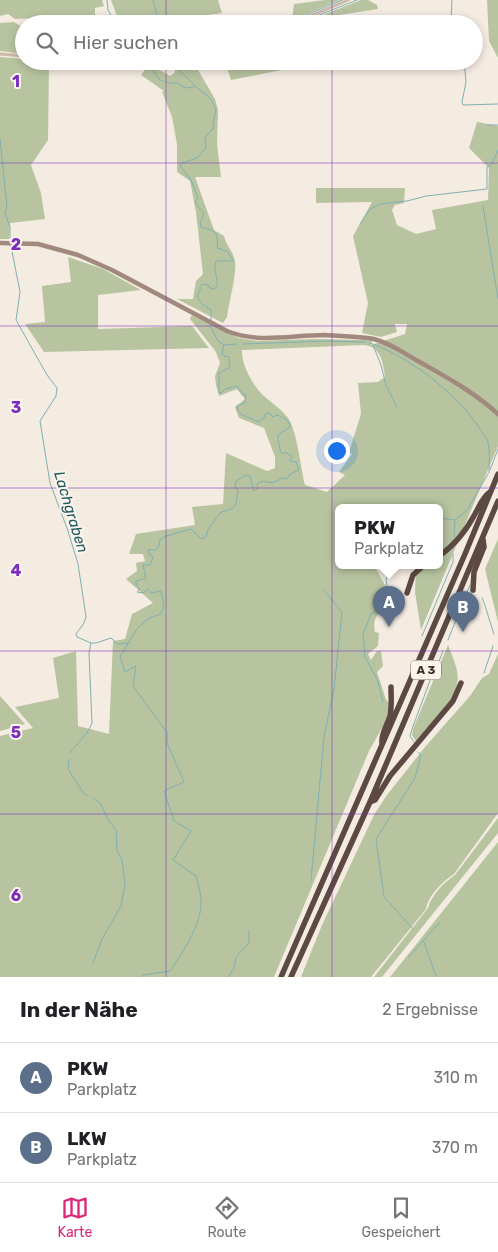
<!DOCTYPE html>
<html lang="de">
<head>
<meta charset="utf-8">
<style>
  body { margin:0; font-family:Rubik,sans-serif; background:#f6f6f6; color:#202124 }
  .you { position:absolute; left:336px; top:450px; width:18px; height:18px; margin:-12px; border:4px solid #fff; border-radius:50%; background:#1a73e8; box-shadow:0 0 0 8px #1a73e833 }
  .badge { display:grid; place-items:center; width:32px; height:32px; border-radius:50%; background:#db2777; color:#fff; font-size:16px; font-weight:700 }
  .pin { position:absolute; translate:-50% -41px; filter:drop-shadow(0 1px 2px #0008) }
  .pin::after { content:''; position:absolute; top:26px; width:18px; height:15px; background:inherit; clip-path:polygon(0 0,100% 0,50% 100%) }
  .popup { position:absolute; left:335px; top:504px; width:108px; height:65px; box-sizing:border-box; display:grid; place-content:center; border-radius:8px; background:#fff; filter:drop-shadow(0 1px 4px #0005); font-size:16px; white-space:nowrap; color:#757577 }
  .popup b { font-size:19px; color:#202124 }
  .popup::after { content:''; position:absolute; left:50%; top:100%; margin-left:-10px; border:10px solid transparent; border-top-color:#fff }
  .list { margin:0; padding:0; list-style:none }
  h2 { display:flex; justify-content:space-between; align-items:center; height:65px; margin:0; padding:0 20px; font-size:21px }
  h2 small { font-size:16px; font-weight:400; color:#757577 }
  .list li { display:grid; grid-template-columns:32px 1fr auto; gap:15px; align-items:center; box-sizing:border-box; height:70px; padding:0 20px; border-top:1px solid #e0e0e0 }
  .list b { display:block; font-size:19px; white-space:nowrap }
  .list p { margin:0; font-size:16px; white-space:nowrap; color:#757577 }
  .list em { font-size:16px; font-style:normal; color:#757577 }
  .icon { flex:none; width:28px; height:28px; fill:none; stroke:currentColor; stroke-width:2; stroke-linecap:round; stroke-linejoin:round }
  .map { position:relative; flex:none; width:498px; height:977px; overflow:hidden }
  .search { position:absolute; background:#fff; box-shadow:0 2px 8px #0003; left:15px; right:15px; top:15px; height:55px; display:flex; align-items:center; gap:12px; box-sizing:border-box; padding:0 18px; border-radius:28px; color:#757577; font-size:19px }
  .sheet { height:205px; background:#fff }
  nav { display:flex; justify-content:space-around; align-items:center; box-sizing:border-box; height:70px; border-top:1px solid #e0e0e0; background:#fff; font-size:14px; color:#757577 }
  nav a { display:grid; justify-items:center; gap:2px }
  nav .on { color:#db2777 }
  .map>svg:first-child { display:block }
  .green { fill:#b8c4a0; fill-rule:evenodd }
  .lines { fill:none; stroke-linecap:round; stroke-linejoin:round }
  .stream { stroke:#7fb0b2; stroke-width:1 }
  .street { stroke:#cdbbac; stroke-width:3 }
  .secondary { stroke:#a18a7d; stroke-width:4.5 }
  .highway { stroke:#5c4a42; stroke-width:5.5 }
  .grid { fill:none; stroke:#7b2cbf; stroke-width:1; stroke-opacity:0.55 }
  .labels { text-anchor:middle; dominant-baseline:central; stroke-width:4; stroke-linejoin:round; paint-order:stroke }
  .shield { fill:#fbf5ee; stroke:#756b66; stroke-width:1 }
  .shield-label { font-size:12px; font-weight:bold; fill:#3b302b }
  .water-label { font-size:15px; font-style:italic; fill:#1f5a5e; stroke:#fbf5ee }
  .grid-label { font-size:16px; text-anchor:middle; font-weight:bold; fill:#7b2cbf; stroke:#fbf5ee; stroke-width:4; stroke-linejoin:round; paint-order:stroke }
</style>
</head>
<body>
<div class="map">
<svg width="498" height="977" viewBox="0 0 498 977">
  <rect width="100%" height="100%" fill="#f4ebe1"/>
  <!-- green -->
  <path class="green" d="M0 0H102L104 6 95 8V19L111 20 113 24H58L60 17 15 19 8 14 0 16Z
    M111 0H218L222 13 165 21V24H120Z
    M325 0H340L292 20 294 4Z
    M361 0H368L377 5 378 9 320 18 307 24H300Z
    M487 0H498V58L489 41Z
    M14 22 24 28V54L0 51V23Z
    M0 57 24 59V61H45L44 64 49 66 48 140 31 165 41 193 45 219 10 223 9 239H0Z
    M225 61H296L297 67 231 80Z
    M189 62 198 70 215 99 218 110 217 144 221 177H195L214 230 224 236C226 245 233 251 235 261 237 273 229 303 227 317L223 323 177 299H193L196 281 203 274 196 212 190 181 177 172V144L172 117 162 92 164 91 141 75 146 68 160 70 170 76 175 72 174 65Z
    M477 122 498 126V446L421 630 415 592 416 566H439V508H339V566H374C378 573 388 588 389 596 390 610 370 611 375 632L379 633 378 646 368 654 371 660 377 651H381L383 666 377 672 386 700 389 703 387 719 369 751 274 977H0V736L33 728 15 707 59 698 53 658 76 651 78 726 109 734 113 641 125 639 132 614 153 603 126 579 137 571 136 563 145 561 143 554H129L136 534 195 525 192 507 223 504 226 453 267 471 275 468V457L264 428 239 418 235 407 245 399 237 389 219 396 216 385 215 376 220 363 216 352 190 319 192 315 239 338 258 341 312 339 365 340 372 341 371 345 405 334 407 324H395L397 332 381 337 362 333 368 303 353 236 372 202 316 203V188H405L404 203 395 205 392 210 397 225 416 234 436 229 432 210 488 200 489 168 469 148ZM363 345C381 346 383 362 385 377L378 382 358 383 361 414 349 452 352 454 339 472 345 475 327 492 305 485C301 470 297 430 288 418 281 408 268 401 260 392 251 382 241 363 242 350Z
    M68 257 103 269 141 290 98 295V329L192 326 209 348 44 352 25 324 45 322 42 286 71 282Z
    M498 539V622L485 569Z
    M448 645C456 666 463 677 452 698L416 741 412 735 413 729Z
    M498 654V813L454 874C443 881 428 896 426 909L371 977H301L322 925 375 813 387 795 425 747 470 696 482 678 489 674Z
    M0 696 25 724 0 731Z
    M498 818V833L382 977H374L428 908C431 896 444 882 455 875Z
    M498 842V977H390Z"/>
  <g class="lines">
    <!-- stream -->
    <path class="stream" d="M107 0 108 10 116 24
      M153 0 157 15 164 24
      M452 0 451 21 453 24
      M292 21 342 0
      M281 24 288 22
      M297 24 357 0
      M146 61 148 63
      M464 61 466 82 462 102 463 105 498 104
      M173 64 195 86 210 98 216 109 213 125 214 127 205 138 206 148 197 158 182 163 180 166 191 180 198 198 195 202C200 213 208 209 200 223L201 227C215 231 219 231 217 248L227 251 233 260 232 261H216C213 270 218 277 217 286L214 289 210 288 208 285 202 284 200 286V291L197 296 202 304 211 310V320
      M151 68 160 80 169 83H178L185 88 194 87
      M487 125H498
      M0 139 7 207 5 213 10 227V238
      M483 206 498 299
      M360 224 370 209 380 204 407 201 426 196 487 189V167L492 164 498 150
      M11 246 20 292 16 320 47 375 57 388 56 396 40 421 50 483 68 531 78 564 82 590 86 617 84 623 76 634 77 637 91 643 89 653 92 723C88 734 77 743 70 753
      M370 343C408 356 459 395 480 429 483 433 487 438 488 442 490 452 489 463 489 473
      M243 344 327 341 366 342
      M224 345 237 344
      M373 345 381 365 386 385 397 407
      M490 470 498 449
      M439 518 455 520
      M454 537 455 520 467 510 488 474
      M482 598 485 605
      M485 606 494 634
      M422 636 453 562V554
      M448 640 470 585
      M91 643H96L111 638 118 644 129 643
      M436 669 443 651
      M484 673 493 646
      M383 702 378 681 365 657 363 634 371 614 385 605 388 595 386 579 392 567
      M414 742 410 736 412 729 431 678
      M69 760 68 769 84 794 88 796
      M311 880 324 737 334 689 342 612 323 589
      M413 929 384 897 376 839 415 778 421 755 418 752
      M424 942 436 976
      M408 958 440 922
      M93 963 102 939 121 906 125 884 122 860 117 851 116 830 109 821 100 803 93 798
      M142 977 143 975 170 971C183 952 203 923 201 899 200 891 198 883 196 876L173 860 191 831 174 821 164 791 184 782 167 743 168 734 133 686 136 666 125 672 120 656C135 636 134 622 161 614 165 605 163 600 161 591L151 593 148 589 143 593 137 592 140 589 136 585V581L146 578 143 565H150L153 557 150 555 148 550H156L159 545 160 540 166 536 191 529 201 539 206 537 208 529 221 512 232 509 236 504 238 491 235 487 236 481 246 475 250 476 254 491 258 488 257 484 263 481C271 484 276 482 282 478L287 479 290 474 299 470 296 462 290 461 292 456 285 452 283 454 281 453 278 440V435L290 427C289 420 283 417 277 415L273 417 269 413 265 414 264 418 258 422C250 416 238 418 237 406L245 403 246 395H243L237 386 225 389 222 392 219 393V373L230 367 229 357 224 356 222 354 224 345 218 341 210 326V324
      M228 977 234 969 236 957 249 943V931"/>
    <!-- street -->
    <path class="street" d="M292 24 348 0
      M0 54 24 56
      M106 61 150 65 178 61"/>
    <!-- secondary -->
    <path class="secondary" d="M0 243 38 244 78 255 112 270 227 331C259 344 291 335 325 335 341 336 359 336 374 339 390 343 404 353 418 361 446 377 474 392 498 414"/>
    <!-- highway -->
    <path class="highway" d="M439 556C455 545 466 531 475 514 480 505 482 498 490 492
      M473 590 474 572 484 547 483 539
      M407 593 413 575 423 566
      M382 743C381 733 387 726 390 716 392 706 391 697 391 687
      M370 802 375 800 390 776 453 701 461 683
      M281 977 465 554 498 474
      M291 977 370 802 498 501"/>
  </g>
  <!-- grid -->
  <path class="grid" d="M166 0V24M332 0V24M166 61V977M332 61V977M0 163H498M0 326H498M0 488H498M0 651H498M0 814H498"/>
  <g class="labels">
    <!-- shield labels -->
    <rect class="shield" x="411" y="660.5" width="30" height="19" rx="4"/>
    <g class="shield-label">
      <text x="426" y="670">A 3</text>
    </g>
    <!-- water labels -->
    <g class="water-label">
      <text transform="translate(71 512) rotate(73)">Lachgraben</text>
    </g>
  </g>
  <g class="grid-label">
    <text x="16" y="87">1</text>
    <text x="16" y="250">2</text>
    <text x="16" y="413">3</text>
    <text x="16" y="576">4</text>
    <text x="16" y="738">5</text>
    <text x="16" y="901">6</text>
  </g>
</svg>
<div class="you"></div>
<div class="pin badge" style="left:389px;top:627px;background:#5c6f8a">A</div>
<div class="popup"><b>PKW</b>Parkplatz</div>
<div class="pin badge" style="left:463px;top:632px;background:#5c6f8a">B</div>
<div class="search"><svg class="icon" aria-label="search" viewBox="0 0 24 24"><circle cx="10" cy="10" r="6"/><path d="M15 15l6 6"/></svg>Hier suchen</div>
</div>
<section class="sheet">
<h2>In der Nähe<small>2 Ergebnisse</small></h2>
<ul class="list">
<li><span class="badge" style="background:#5c6f8a">A</span><div><b>PKW</b><p>Parkplatz</p></div><em>310 m</em></li>
<li><span class="badge" style="background:#5c6f8a">B</span><div><b>LKW</b><p>Parkplatz</p></div><em>370 m</em></li>
</ul>
</section>
<nav>
<a class="on"><svg class="icon" aria-label="map" viewBox="0 0 24 24"><path d="M3 6l6-2 6 2 6-2v14l-6 2-6-2-6 2zM9 4v14M15 6v14"/></svg>Karte</a>
<a><svg class="icon" aria-label="directions" viewBox="0 0 24 24"><path d="M12 3l9 9-9 9-9-9zM9 14v-3h6M13 9l2 2-2 2"/></svg>Route</a>
<a><svg class="icon" aria-label="saved" viewBox="0 0 24 24"><path d="M7 4h10v16l-5-4-5 4z"/></svg>Gespeichert</a>
</nav>
</body>
</html>
